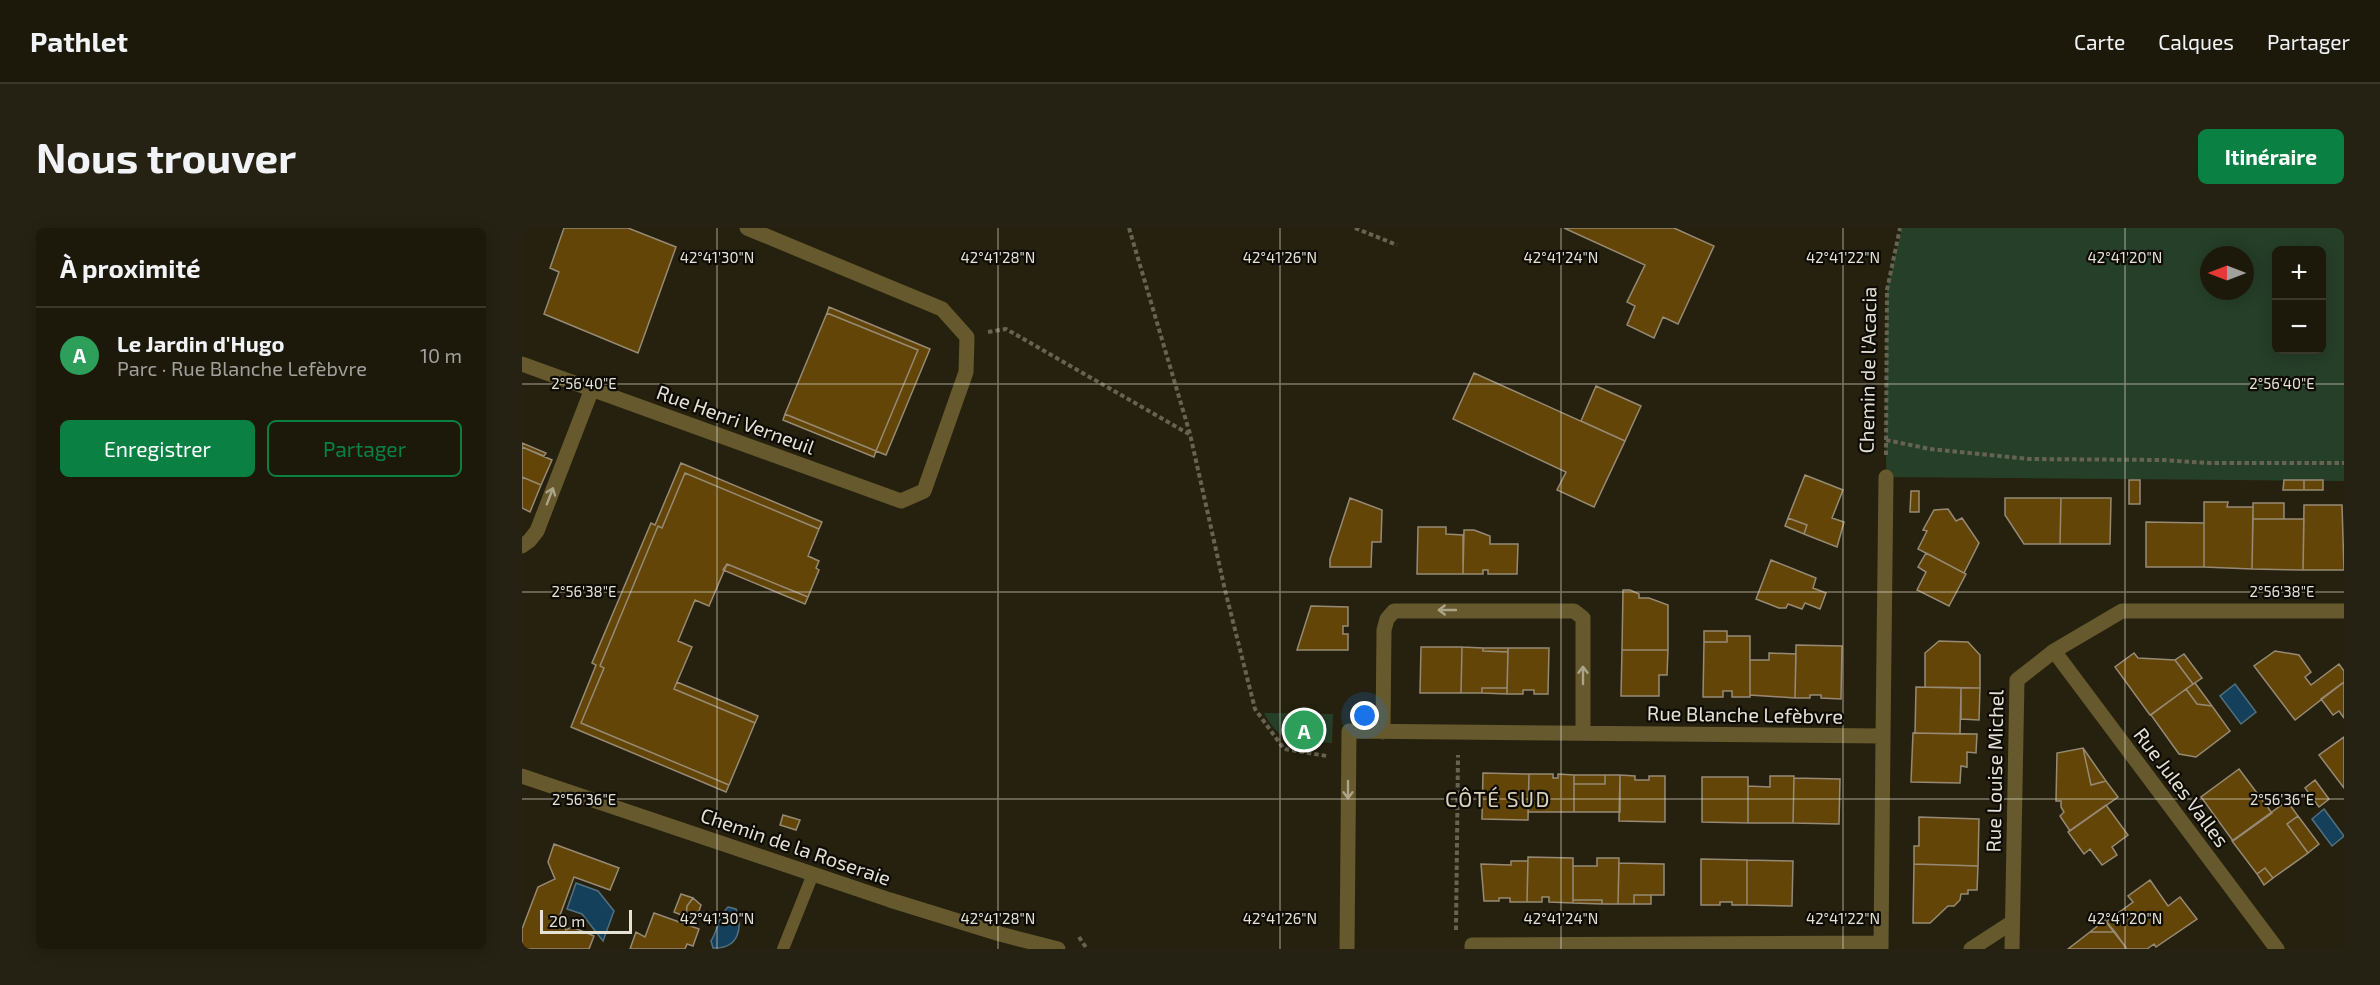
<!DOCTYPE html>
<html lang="fr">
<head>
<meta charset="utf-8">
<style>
  body { margin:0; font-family:"Exo 2",sans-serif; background:#252213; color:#f1f3f6 }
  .controls { position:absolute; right:18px; top:18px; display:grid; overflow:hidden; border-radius:9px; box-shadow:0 3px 15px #0003 }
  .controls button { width:54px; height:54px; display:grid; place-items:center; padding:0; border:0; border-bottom:2px solid #3a382b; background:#1c190a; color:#f1f3f6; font:30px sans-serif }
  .compass { position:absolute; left:1678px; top:18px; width:54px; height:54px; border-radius:50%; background:#1c190a; box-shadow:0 3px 15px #0003; rotate:270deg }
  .scale { position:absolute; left:18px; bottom:15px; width:92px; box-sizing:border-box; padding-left:6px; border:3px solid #e4e1d5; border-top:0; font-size:16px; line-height:21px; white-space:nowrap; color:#e4e1d5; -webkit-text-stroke:4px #0d0b04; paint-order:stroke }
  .you { position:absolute; left:843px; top:488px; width:21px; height:21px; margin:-15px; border:4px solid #fff; border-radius:50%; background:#1a73e8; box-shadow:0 0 0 9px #1a73e833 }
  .badge { display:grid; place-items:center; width:39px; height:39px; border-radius:50%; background:#0b8043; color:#fff; font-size:20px; font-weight:700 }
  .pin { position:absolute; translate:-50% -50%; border:3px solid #fff; box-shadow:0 2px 6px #0006 }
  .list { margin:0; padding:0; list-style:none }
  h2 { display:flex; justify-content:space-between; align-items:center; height:78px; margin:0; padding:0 24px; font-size:26px }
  h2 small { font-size:20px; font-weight:400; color:#a0a09c }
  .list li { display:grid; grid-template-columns:39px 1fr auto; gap:18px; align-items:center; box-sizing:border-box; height:96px; padding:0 24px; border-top:2px solid #3a382b }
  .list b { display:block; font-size:22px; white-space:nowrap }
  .list p { margin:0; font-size:20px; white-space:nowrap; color:#a0a09c }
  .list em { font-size:20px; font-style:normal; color:#a0a09c }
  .actions { display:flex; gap:12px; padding:18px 24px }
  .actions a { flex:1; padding:14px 0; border:2px solid #0b8043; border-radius:9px; text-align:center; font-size:21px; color:#0b8043 }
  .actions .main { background:#0b8043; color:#fff }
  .map { position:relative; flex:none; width:1822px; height:721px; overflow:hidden; border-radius:9px }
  header { display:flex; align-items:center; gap:36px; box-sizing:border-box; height:84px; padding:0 30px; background:#1c190a; border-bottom:2px solid #3a382b }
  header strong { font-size:28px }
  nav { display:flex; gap:33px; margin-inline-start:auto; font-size:21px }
  .intro { display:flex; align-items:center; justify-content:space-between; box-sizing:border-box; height:144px; padding:0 36px }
  h1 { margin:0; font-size:42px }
  .button { padding:15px 27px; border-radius:9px; background:#0b8043; color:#fff; font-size:21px; font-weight:700 }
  main { display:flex; gap:36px; padding:0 36px }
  aside { flex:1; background:#1c190a; border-radius:9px; box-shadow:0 3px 15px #0003 }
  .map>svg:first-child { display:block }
  .green { fill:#263f29; fill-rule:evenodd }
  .water { fill:#14405b; stroke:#527080; stroke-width:1.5 }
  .building { fill:#634507; stroke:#968a75; stroke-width:1.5 }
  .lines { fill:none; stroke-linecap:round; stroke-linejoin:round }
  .path { stroke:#676352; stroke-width:4; stroke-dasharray:4.5 3; stroke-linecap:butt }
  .service { stroke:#65592d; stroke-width:12 }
  .minor { stroke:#65592d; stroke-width:15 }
  .tertiary { stroke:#65592d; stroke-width:15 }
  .oneway { stroke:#aba489 }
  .ticks { fill:none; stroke:#e4e1d5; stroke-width:1.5; stroke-opacity:0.45 }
  .labels { text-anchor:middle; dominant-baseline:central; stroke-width:4.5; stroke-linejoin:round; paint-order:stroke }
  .street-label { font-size:20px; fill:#e4e1d5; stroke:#0d0b04 }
  .neighbourhood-label { font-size:21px; letter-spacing:1.5px; fill:#d9d2ba; stroke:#0d0b04 }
  .ticks-label { font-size:15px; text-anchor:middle; fill:#e4e1d5; stroke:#0d0b04; stroke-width:4.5; stroke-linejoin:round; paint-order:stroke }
</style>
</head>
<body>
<header>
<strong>Pathlet</strong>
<nav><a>Carte</a><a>Calques</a><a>Partager</a></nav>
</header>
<div class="intro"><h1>Nous trouver</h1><a class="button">Itinéraire</a></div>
<main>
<aside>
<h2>À proximité<small></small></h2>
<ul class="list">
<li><span class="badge" style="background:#2e9e5b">A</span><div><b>Le Jardin d'Hugo</b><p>Parc · Rue Blanche Lefèbvre</p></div><em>10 m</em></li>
</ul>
<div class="actions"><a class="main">Enregistrer</a><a>Partager</a></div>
</aside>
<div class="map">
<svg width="1822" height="721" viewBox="0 0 1822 721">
  <rect width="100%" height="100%" fill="#26210e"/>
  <!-- green -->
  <path class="green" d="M1380 0H1822V253L1364 249 1365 60ZM1754 22H1800V122H1754ZM1687 27H1723V63H1687Z
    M742 485 811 486 810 515C776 514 760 519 742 485Z"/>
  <!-- water -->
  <path class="water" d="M1713 456 1734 484 1719 496 1698 468Z
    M1802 581 1822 608 1810 618 1790 591Z
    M54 655 76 663 92 683 81 713 60 686 45 681Z
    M206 679 214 681C221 700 217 721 191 720L189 713C196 702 196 688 206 679Z"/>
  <!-- building -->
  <path class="building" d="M42 0H106L154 19 116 125 22 86 37 44 28 40Z
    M1042 0H1152L1192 18 1156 96 1141 89 1132 110 1105 97 1113 78 1105 74 1123 37Z
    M307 79 408 121 364 227 354 223 396 122 305 85Z
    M305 85 396 122 354 223 263 186Z
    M952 145 1103 213 1072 279 1035 262 1044 244 931 191Z
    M1074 158 1119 178 1103 213 1059 193Z
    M263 186 354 223 352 229 261 192Z
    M0 215 24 225 22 228 0 219Z
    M0 219 30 232 19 257 0 249Z
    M159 235 300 294 297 301 163 245 140 300 136 298 78 438 82 440 59 495 207 557 204 564 49 499 74 437 70 435 129 295 133 297Z
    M163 245 297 301 286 328 297 333 294 340 297 342 286 369 205 336 187 378 173 372 156 413 170 419 152 461 233 495 207 557 59 495 82 440 78 438 136 298 140 300Z
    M1283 247 1321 262 1310 290 1322 294 1315 319 1282 306 1285 297 1266 290Z
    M0 249 19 257 8 284 0 280Z
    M1607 252H1618V276H1607Z
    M1762 252H1782V262H1761Z
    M1782 252H1801V262H1782Z
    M1389 263H1397V284H1388Z
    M828 270 860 282 859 314H850L849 339H808V331Z
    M1483 270H1539L1538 316H1502L1483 287Z
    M1539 270H1589L1588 316H1538Z
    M1682 274H1706L1705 279H1731L1730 341 1682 339Z
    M1731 275H1762V291H1731Z
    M1782 277H1820L1822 342H1781Z
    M1426 281 1434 293 1440 290 1457 315 1442 345 1396 321 1405 303 1401 302 1412 282Z
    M1266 290 1285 297 1282 306 1263 298Z
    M1731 291H1782L1781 342 1730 341Z
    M1624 294 1682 295V339H1624Z
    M896 299H924V306L941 307V346H895Z
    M942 302H952L968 308V316H996L995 346H966V342H961V346H941Z
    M1404 325 1444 346 1427 378 1395 362 1404 344 1396 339Z
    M1249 332 1294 350 1291 360 1304 365 1298 381 1283 375 1280 381 1266 376 1264 380H1257L1234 371Z
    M205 336 286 369 283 376 201 342Z
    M1101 362H1108L1117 366V370H1127L1146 377V422H1100Z
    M789 378 826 379V398H821V406H826V422H775Z
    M1182 403H1205V414H1182Z
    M1205 408H1228V469H1210V463H1201V469H1181L1182 414H1205Z
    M1417 413 1446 414 1458 427V460L1403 459V425Z
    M1274 417 1320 418 1319 471 1299 470V467H1288V470H1273Z
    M899 419H940L939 465H898Z
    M940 419 961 420V423L986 424 985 460H960V465H939Z
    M961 420H986V424L961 423Z
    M986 420H1027L1026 466H1012V462H1001V466H985Z
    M1100 422H1146L1145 447H1137V468H1099Z
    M1753 423 1777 427 1789 444 1783 449 1789 457 1817 436 1822 443V454L1773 492 1732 438Z
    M1247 425 1274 426 1273 470 1228 467V432H1247Z
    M1612 425 1616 430 1653 432 1671 456 1628 487 1593 439Z
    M1662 426 1680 450 1671 456 1653 432Z
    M155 454 236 488 233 495 152 461Z
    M1822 454V490L1817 483 1811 487 1799 471Z
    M1673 455 1690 478 1675 476 1664 461Z
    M1394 459 1439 460 1438 506 1393 505Z
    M960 460H985V466L960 465Z
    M1439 460H1458L1457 492 1439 491Z
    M1664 461 1675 476 1690 478 1708 503 1674 529 1657 526 1629 487Z
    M1391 505 1455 506 1454 525 1445 524V539L1439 538 1438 555 1389 554Z
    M1822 509V560L1797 527Z
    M1561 520 1569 557 1584 553 1596 569 1548 603 1538 588 1542 584 1539 579V573H1534L1535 525Z
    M1561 520 1584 553 1569 557Z
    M1717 541 1750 585 1711 613 1679 569Z
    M961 545 1007 546 1006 592 960 591Z
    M1007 546H1031V550H1036V546L1052 547V584H1006Z
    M1052 547H1083V556H1052Z
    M1083 547H1098V584H1052V556H1083Z
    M1098 547 1113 548V552H1127V548H1143V594L1097 593Z
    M1248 548H1272L1271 595H1226V558L1248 559Z
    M1180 549H1226V595L1180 594Z
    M1272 550 1318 551 1317 596 1271 595Z
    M1793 552 1807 571 1797 579 1783 560Z
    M1765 573 1776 588 1765 596 1786 625 1751 650 1743 640 1735 646 1710 613Z
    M1584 577 1606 607 1590 619 1595 627 1580 637 1568 621 1562 626 1546 604Z
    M261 587 278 592 274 602 258 597Z
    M1776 588 1797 616 1786 625 1765 596Z
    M1397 589 1457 591 1456 638 1392 636V618H1397Z
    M32 616 97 640 88 662 52 649 37 690 44 702 50 699 72 708 67 721H0V701L16 659 33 651 26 634Z
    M1006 629 1051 630V675L1027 674V669H1020V674H1005Z
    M1075 630H1097L1096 676H1080V672H1051V638H1075Z
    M1179 631 1225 632V677H1210V674H1198V677H1179Z
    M1225 632 1271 633 1270 678 1225 677Z
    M989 633H1006L1005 674H988V670H977V673H962L959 636 989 637Z
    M1097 635 1142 636V667H1112V676H1096Z
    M1392 636 1456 638 1455 662H1446V666H1439L1438 672 1432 678H1426L1408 695H1391Z
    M1743 640 1751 650 1742 657 1735 646Z
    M1628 652 1646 678 1658 669 1675 691 1634 719 1632 716 1625 721H1605L1584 694 1611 674 1606 668Z
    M159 666 171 670 165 678 164 689 152 684Z
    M1112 667H1129V676H1112Z
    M171 670 179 677 175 689H164L165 678Z
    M1051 672H1080V676L1051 675Z
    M132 685 177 701 171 718 165 716 163 721H108L114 704 123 709Z
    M1583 692 1593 704H1568Z
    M1568 704H1593L1605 721H1546Z"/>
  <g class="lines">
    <!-- path -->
    <path class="path" d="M607 0 668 206 703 362 733 481 762 521 805 528
      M833 0 875 17
      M466 104 484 101 667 206
      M1364 212 1408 221 1507 231 1641 232 1687 235H1822
      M1364 227 1365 62 1378 0
      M934 702 936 527
      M557 709 565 721"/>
    <!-- service -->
    <path class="service" d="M261 721 291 646"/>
    <!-- minor -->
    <path class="minor" d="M0 136 379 273 402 263 444 144 445 109 420 81 225 0
      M0 318 7 313 15 303 70 161
      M1532 423 1755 721
      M861 504 862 402 865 391 872 383H1052L1061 390V505
      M825 721 827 503 1361 508 1364 249
      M950 721V717L1359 715
      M1359 721 1361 508
      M1449 721 1489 695
      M1490 721 1495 452 1532 423 1600 383H1822"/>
    <!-- tertiary -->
    <path class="tertiary" d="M0 548 368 672 478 706 536 721"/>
  </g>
  <!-- one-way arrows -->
  <defs><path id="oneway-shaft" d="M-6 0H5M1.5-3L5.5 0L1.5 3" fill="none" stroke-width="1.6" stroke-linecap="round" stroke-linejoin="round" transform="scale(1.5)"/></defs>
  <g class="oneway">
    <use href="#oneway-shaft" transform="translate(28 268) rotate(-69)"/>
    <use href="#oneway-shaft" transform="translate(925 382) rotate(-180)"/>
    <use href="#oneway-shaft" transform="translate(1061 447) rotate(-90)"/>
    <use href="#oneway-shaft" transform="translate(826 562) rotate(90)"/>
  </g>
  <!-- ticks -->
  <path class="ticks" d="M195 0V721M476 0V721M758 0V721M1039 0V721M1321 0V721M1603 0V721M0 156H1822M0 364H1822M0 571H1822"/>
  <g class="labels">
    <!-- street labels -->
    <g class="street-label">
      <text transform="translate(1345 142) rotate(-89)">Chemin de l'Acacia</text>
      <text transform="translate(214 191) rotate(20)">Rue Henri Verneuil</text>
      <text transform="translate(1223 486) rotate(1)">Rue Blanche Lefèbvre</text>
      <text transform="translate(1472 543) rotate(-89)">Rue Louise Michel</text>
      <text transform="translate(1660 559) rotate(53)">Rue Jules Valles</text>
      <text transform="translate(274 618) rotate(19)">Chemin de la Roseraie</text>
    </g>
    <!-- neighbourhood labels -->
    <g class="neighbourhood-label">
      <text x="976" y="570">CÔTÉ SUD</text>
    </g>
  </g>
  <g class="ticks-label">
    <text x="195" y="35">42°41'30"N</text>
    <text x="476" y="35">42°41'28"N</text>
    <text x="758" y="35">42°41'26"N</text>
    <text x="1039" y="35">42°41'24"N</text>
    <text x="1321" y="35">42°41'22"N</text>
    <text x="1603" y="35">42°41'20"N</text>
    <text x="1760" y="161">2°56'40"E</text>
    <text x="62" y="161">2°56'40"E</text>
    <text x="1760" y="369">2°56'38"E</text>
    <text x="62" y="369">2°56'38"E</text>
    <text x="1760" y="577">2°56'36"E</text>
    <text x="62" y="577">2°56'36"E</text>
    <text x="195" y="696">42°41'30"N</text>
    <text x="476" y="696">42°41'28"N</text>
    <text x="758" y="696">42°41'26"N</text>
    <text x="1039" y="696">42°41'24"N</text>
    <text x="1321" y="696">42°41'22"N</text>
    <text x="1603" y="696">42°41'20"N</text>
  </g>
</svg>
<div class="controls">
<button>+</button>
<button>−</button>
</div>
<svg class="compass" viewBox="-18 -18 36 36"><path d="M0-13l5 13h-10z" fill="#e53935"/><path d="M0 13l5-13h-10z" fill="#a0a09c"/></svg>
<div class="scale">20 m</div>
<div class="you"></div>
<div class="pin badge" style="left:782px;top:502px;background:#2e9e5b">A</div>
</div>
</main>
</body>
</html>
